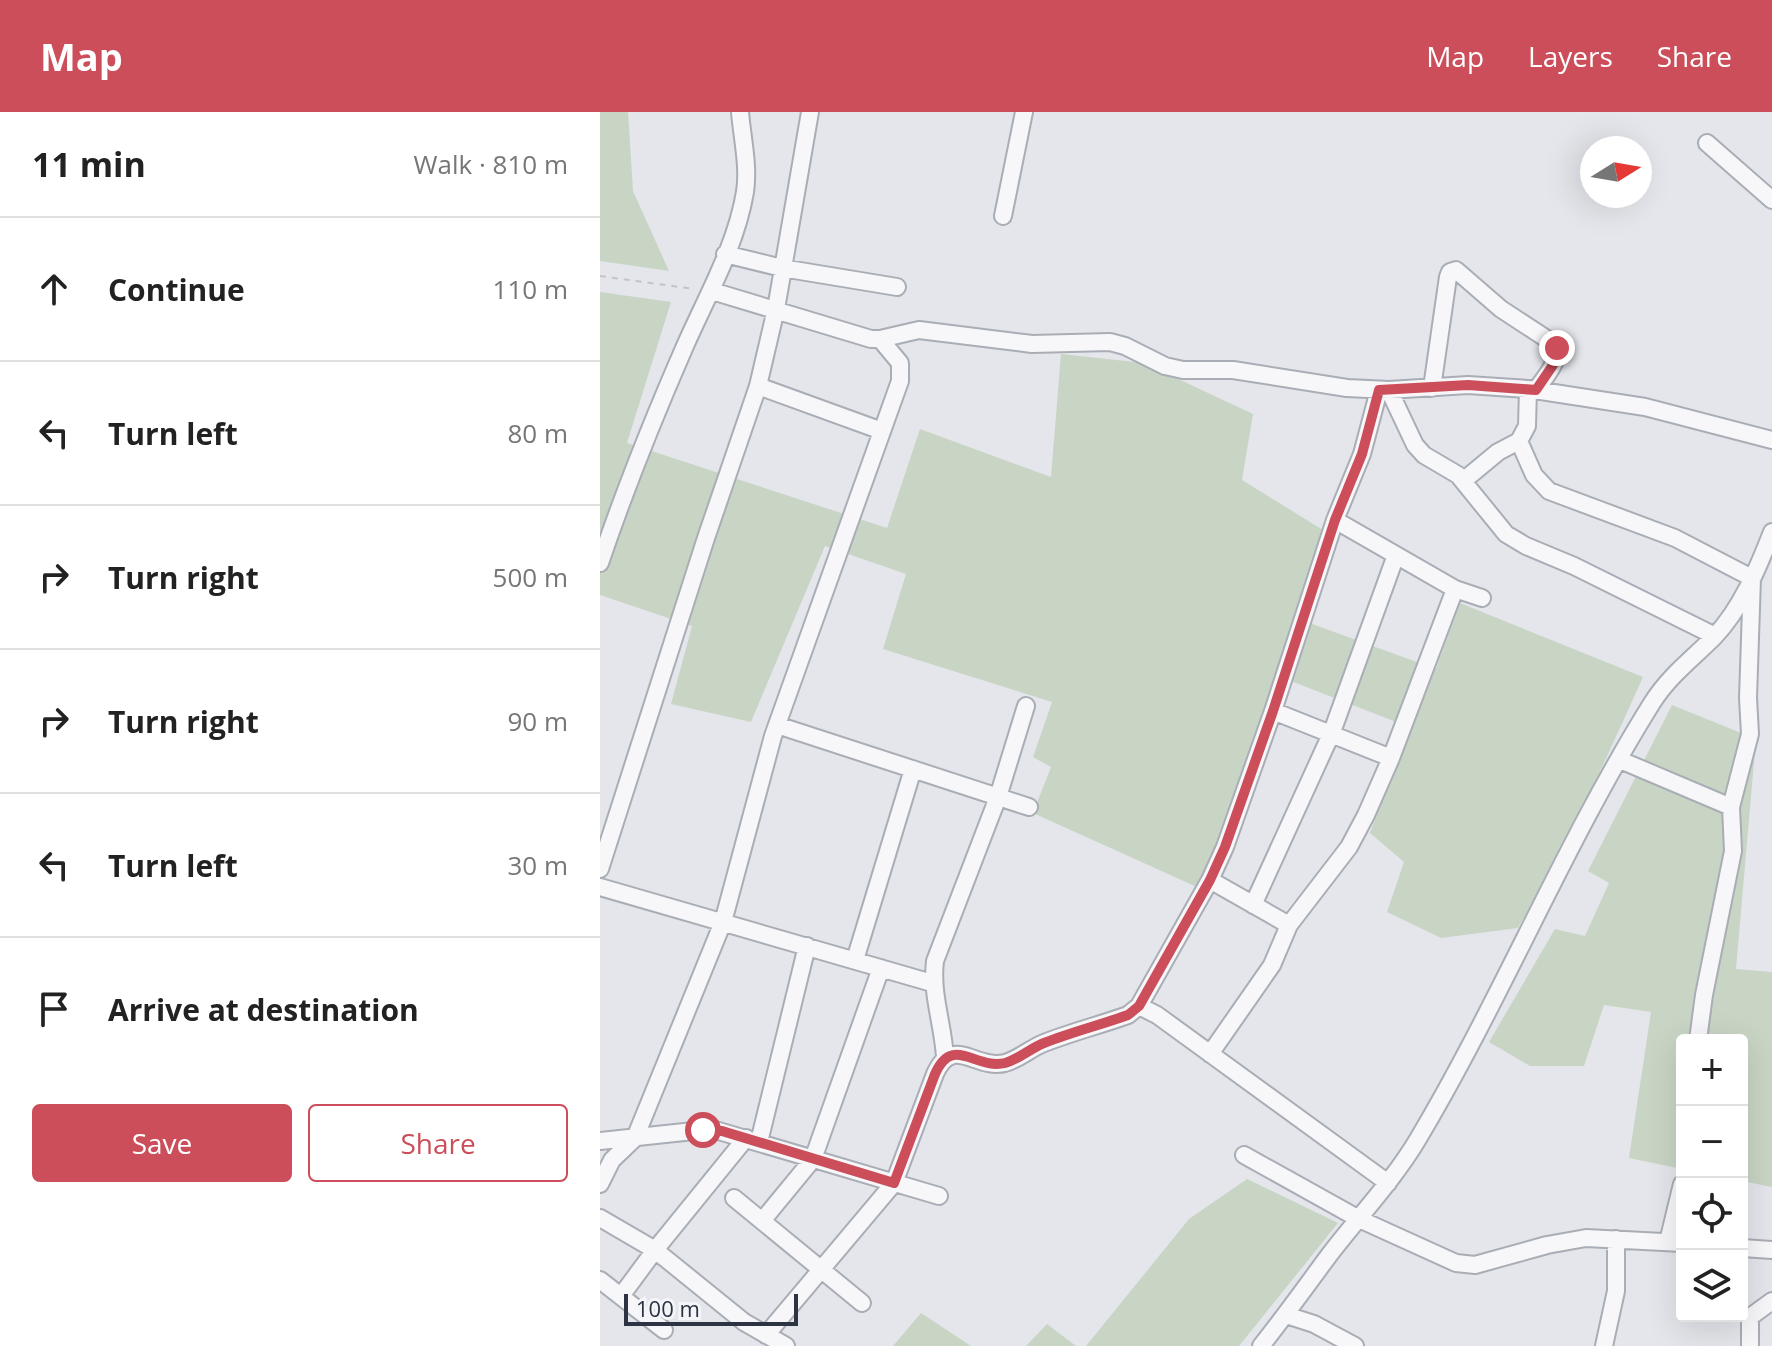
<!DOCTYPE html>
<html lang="en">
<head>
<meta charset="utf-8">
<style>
  body { margin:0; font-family:"Open Sans",sans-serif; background:#f2f2f2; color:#222 }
  .controls { position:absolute; right:24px; bottom:24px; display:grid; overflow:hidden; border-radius:8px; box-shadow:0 8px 32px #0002 }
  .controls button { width:72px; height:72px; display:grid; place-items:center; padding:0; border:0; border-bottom:2px solid #e0e0e0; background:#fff; color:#222; font:40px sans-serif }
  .compass { position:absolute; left:980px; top:24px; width:72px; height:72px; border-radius:50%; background:#fff; box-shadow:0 8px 32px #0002; rotate:79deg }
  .scale { position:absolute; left:24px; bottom:20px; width:174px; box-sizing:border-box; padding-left:8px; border:4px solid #2c3343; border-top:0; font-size:22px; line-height:28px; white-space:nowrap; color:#2c3343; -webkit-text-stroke:6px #f4f5f8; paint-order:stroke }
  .stop { position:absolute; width:24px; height:24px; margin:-18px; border:6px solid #cb4e5a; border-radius:50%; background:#fff }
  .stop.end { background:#cb4e5a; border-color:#fff; box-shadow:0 2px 8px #0008 }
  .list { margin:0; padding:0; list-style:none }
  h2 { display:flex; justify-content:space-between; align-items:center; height:104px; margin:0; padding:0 32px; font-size:34px }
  h2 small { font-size:26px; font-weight:400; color:#767676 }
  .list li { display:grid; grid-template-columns:52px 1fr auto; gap:24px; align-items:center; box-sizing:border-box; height:144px; padding:0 32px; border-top:2px solid #e0e0e0 }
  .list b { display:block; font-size:30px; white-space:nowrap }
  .list em { font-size:26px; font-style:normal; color:#767676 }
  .actions { display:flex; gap:16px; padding:24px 32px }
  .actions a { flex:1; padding:18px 0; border:2px solid #cb4e5a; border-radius:8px; text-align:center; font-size:28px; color:#cb4e5a }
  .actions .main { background:#cb4e5a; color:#fff }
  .icon { flex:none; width:44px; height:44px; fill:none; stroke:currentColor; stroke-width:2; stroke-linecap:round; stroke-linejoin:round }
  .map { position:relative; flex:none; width:1172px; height:1234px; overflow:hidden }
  header { display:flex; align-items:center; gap:48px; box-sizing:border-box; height:112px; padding:0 40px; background:#cb4e5a; color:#fff }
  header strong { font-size:38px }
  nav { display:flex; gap:44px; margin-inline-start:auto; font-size:28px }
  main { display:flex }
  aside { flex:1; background:#fff }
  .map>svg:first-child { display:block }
  .green { fill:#c8d5c5 }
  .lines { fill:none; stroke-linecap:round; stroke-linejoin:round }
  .minor-casing { stroke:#a9adb5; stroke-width:20 }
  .path { stroke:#c2c4ca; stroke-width:2; stroke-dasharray:6 6; stroke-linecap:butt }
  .minor { stroke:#f7f7f9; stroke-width:16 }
  .route { stroke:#cb4e5a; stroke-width:10 }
</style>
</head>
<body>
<header>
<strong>Map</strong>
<nav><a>Map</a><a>Layers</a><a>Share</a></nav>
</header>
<main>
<aside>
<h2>11 min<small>Walk · 810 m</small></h2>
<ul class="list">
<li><svg class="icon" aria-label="ahead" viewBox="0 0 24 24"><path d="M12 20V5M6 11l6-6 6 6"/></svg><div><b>Continue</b></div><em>110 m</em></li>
<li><svg class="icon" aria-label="left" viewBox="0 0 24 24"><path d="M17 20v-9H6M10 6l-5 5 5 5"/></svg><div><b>Turn left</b></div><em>80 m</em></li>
<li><svg class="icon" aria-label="right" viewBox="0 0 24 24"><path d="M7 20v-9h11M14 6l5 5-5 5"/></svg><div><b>Turn right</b></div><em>500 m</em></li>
<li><svg class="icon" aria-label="right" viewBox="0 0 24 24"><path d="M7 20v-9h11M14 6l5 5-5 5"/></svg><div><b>Turn right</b></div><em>90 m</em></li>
<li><svg class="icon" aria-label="left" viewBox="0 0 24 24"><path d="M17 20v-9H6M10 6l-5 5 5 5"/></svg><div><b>Turn left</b></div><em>30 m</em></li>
<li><svg class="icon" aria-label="arrive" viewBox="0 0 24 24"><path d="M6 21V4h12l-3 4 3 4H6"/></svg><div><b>Arrive at destination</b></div></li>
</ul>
<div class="actions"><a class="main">Save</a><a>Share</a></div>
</aside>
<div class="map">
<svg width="1172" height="1234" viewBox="0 0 1172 1234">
  <rect width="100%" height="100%" fill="#e4e6eb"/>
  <!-- green -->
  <path class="green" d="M0 0H28L33 79 69 159 0 149Z
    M0 180 71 190 27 331 287 416 320 317 451 365 461 242 544 251 653 302 642 368 723 418 693 505 836 557 860 491 1043 565C1005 650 966 736 918 816L841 826 787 800 804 750 770 721 809 615 678 564 622 725 599 776 433 701 451 655 433 645 452 590 283 537 306 462 225 434 151 610 71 592 92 514 0 483Z
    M1072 593 1156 627 1136 857 1172 860V1075L1142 1069V928H1082V1057L1029 1046 1051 900 1004 893 984 954H930L889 930 955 817 985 824 1009 771 988 759Z
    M647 1067 738 1111 639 1234H486L589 1107Z
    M321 1201 371 1234H293Z
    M447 1212 476 1234H426Z"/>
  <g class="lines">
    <defs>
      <path id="minor" d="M1107 31 1172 88
        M403 104 424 0
        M125 142 182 156 297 175
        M112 179 271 227H280L319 218 432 232 510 230 525 234 565 254 583 258H633L747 276 789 278 868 273 928 277 1045 295 1172 328
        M158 274 282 319
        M832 276 848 165 850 160 856 158 901 197 956 233C960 250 945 265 936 278
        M789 278 815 333 824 343 858 363 906 422 926 434 974 454 1115 524
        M919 329 934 363 949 379 1075 426 1152 466 1148 586 1150 622 1131 695 1133 739 1104 883 1098 928
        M863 369 898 340 919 329 927 314 928 277
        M735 408 855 477 882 486
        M0 451C25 377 54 305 85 234 107 184 136 134 145 80 149 54 142 25 140 0
        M673 599 791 646
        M177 613 429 695
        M1020 648 1131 695
        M0 757 106 426 158 274 176 197 210 0
        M610 768 689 813
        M0 775 332 871
        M653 793 732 620 796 443
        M255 848 313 657
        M539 894 557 903 788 1071
        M610 942 672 853 689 813 749 735 766 703 791 646 855 477
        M345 945C343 912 331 882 335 849L398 685 426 594
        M0 1029 112 1017 339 1084
        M159 1030 207 834
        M644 1043 759 1107 856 1151 875 1153 947 1133 986 1126 1082 1131
        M0 1072 12 1048 35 1026 123 810 173 624 300 269V251L280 227
        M134 1086 262 1191
        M0 1106 55 1138 144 1210 186 1234
        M162 1109 213 1047 281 856
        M1068 1130 1082 1072
        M1142 1136 1172 1138
        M0 1168 64 1218
        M21 1184 55 1138 146 1026
        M686 1203 714 1212 755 1234
        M166 1223 294 1071 335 962C353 922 375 958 405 951 419 947 431 936 444 931 472 920 500 913 528 903L539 894 610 768 625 735 673 599 735 408 762 342 779 278
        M661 1234C685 1204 707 1173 730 1142 759 1104 793 1069 818 1027 902 886 965 730 1052 591 1069 564 1092 547 1114 525 1141 497 1158 456 1172 420
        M1004 1234 1016 1179V1127
        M1150 1234V1205L1172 1189"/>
    </defs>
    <!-- minor casing -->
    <use href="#minor" class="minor-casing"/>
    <!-- path -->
    <path class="path" d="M0 164 94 177"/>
    <!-- minor -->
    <use href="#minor" class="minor"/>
  </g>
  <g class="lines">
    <!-- route -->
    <path class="route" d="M103 1018 122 1019 294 1071 335 962C353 922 375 958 405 951 419 947 431 936 444 931 472 920 500 913 528 903L539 894 610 768 625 735 673 599 735 408 762 342 779 278 868 273 936 278 953 253 957 236"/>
  </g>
</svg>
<div class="controls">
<button>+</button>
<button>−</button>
<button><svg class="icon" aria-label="locate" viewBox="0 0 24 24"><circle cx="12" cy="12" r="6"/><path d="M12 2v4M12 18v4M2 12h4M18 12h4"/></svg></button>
<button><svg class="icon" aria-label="layers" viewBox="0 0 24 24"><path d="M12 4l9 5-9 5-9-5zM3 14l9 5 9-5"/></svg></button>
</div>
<svg class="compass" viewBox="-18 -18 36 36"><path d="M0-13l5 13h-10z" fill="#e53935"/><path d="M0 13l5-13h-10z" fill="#767676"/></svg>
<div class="scale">100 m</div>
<div class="stop" style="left:103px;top:1018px"></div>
<div class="stop end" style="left:957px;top:236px"></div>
</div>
</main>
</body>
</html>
